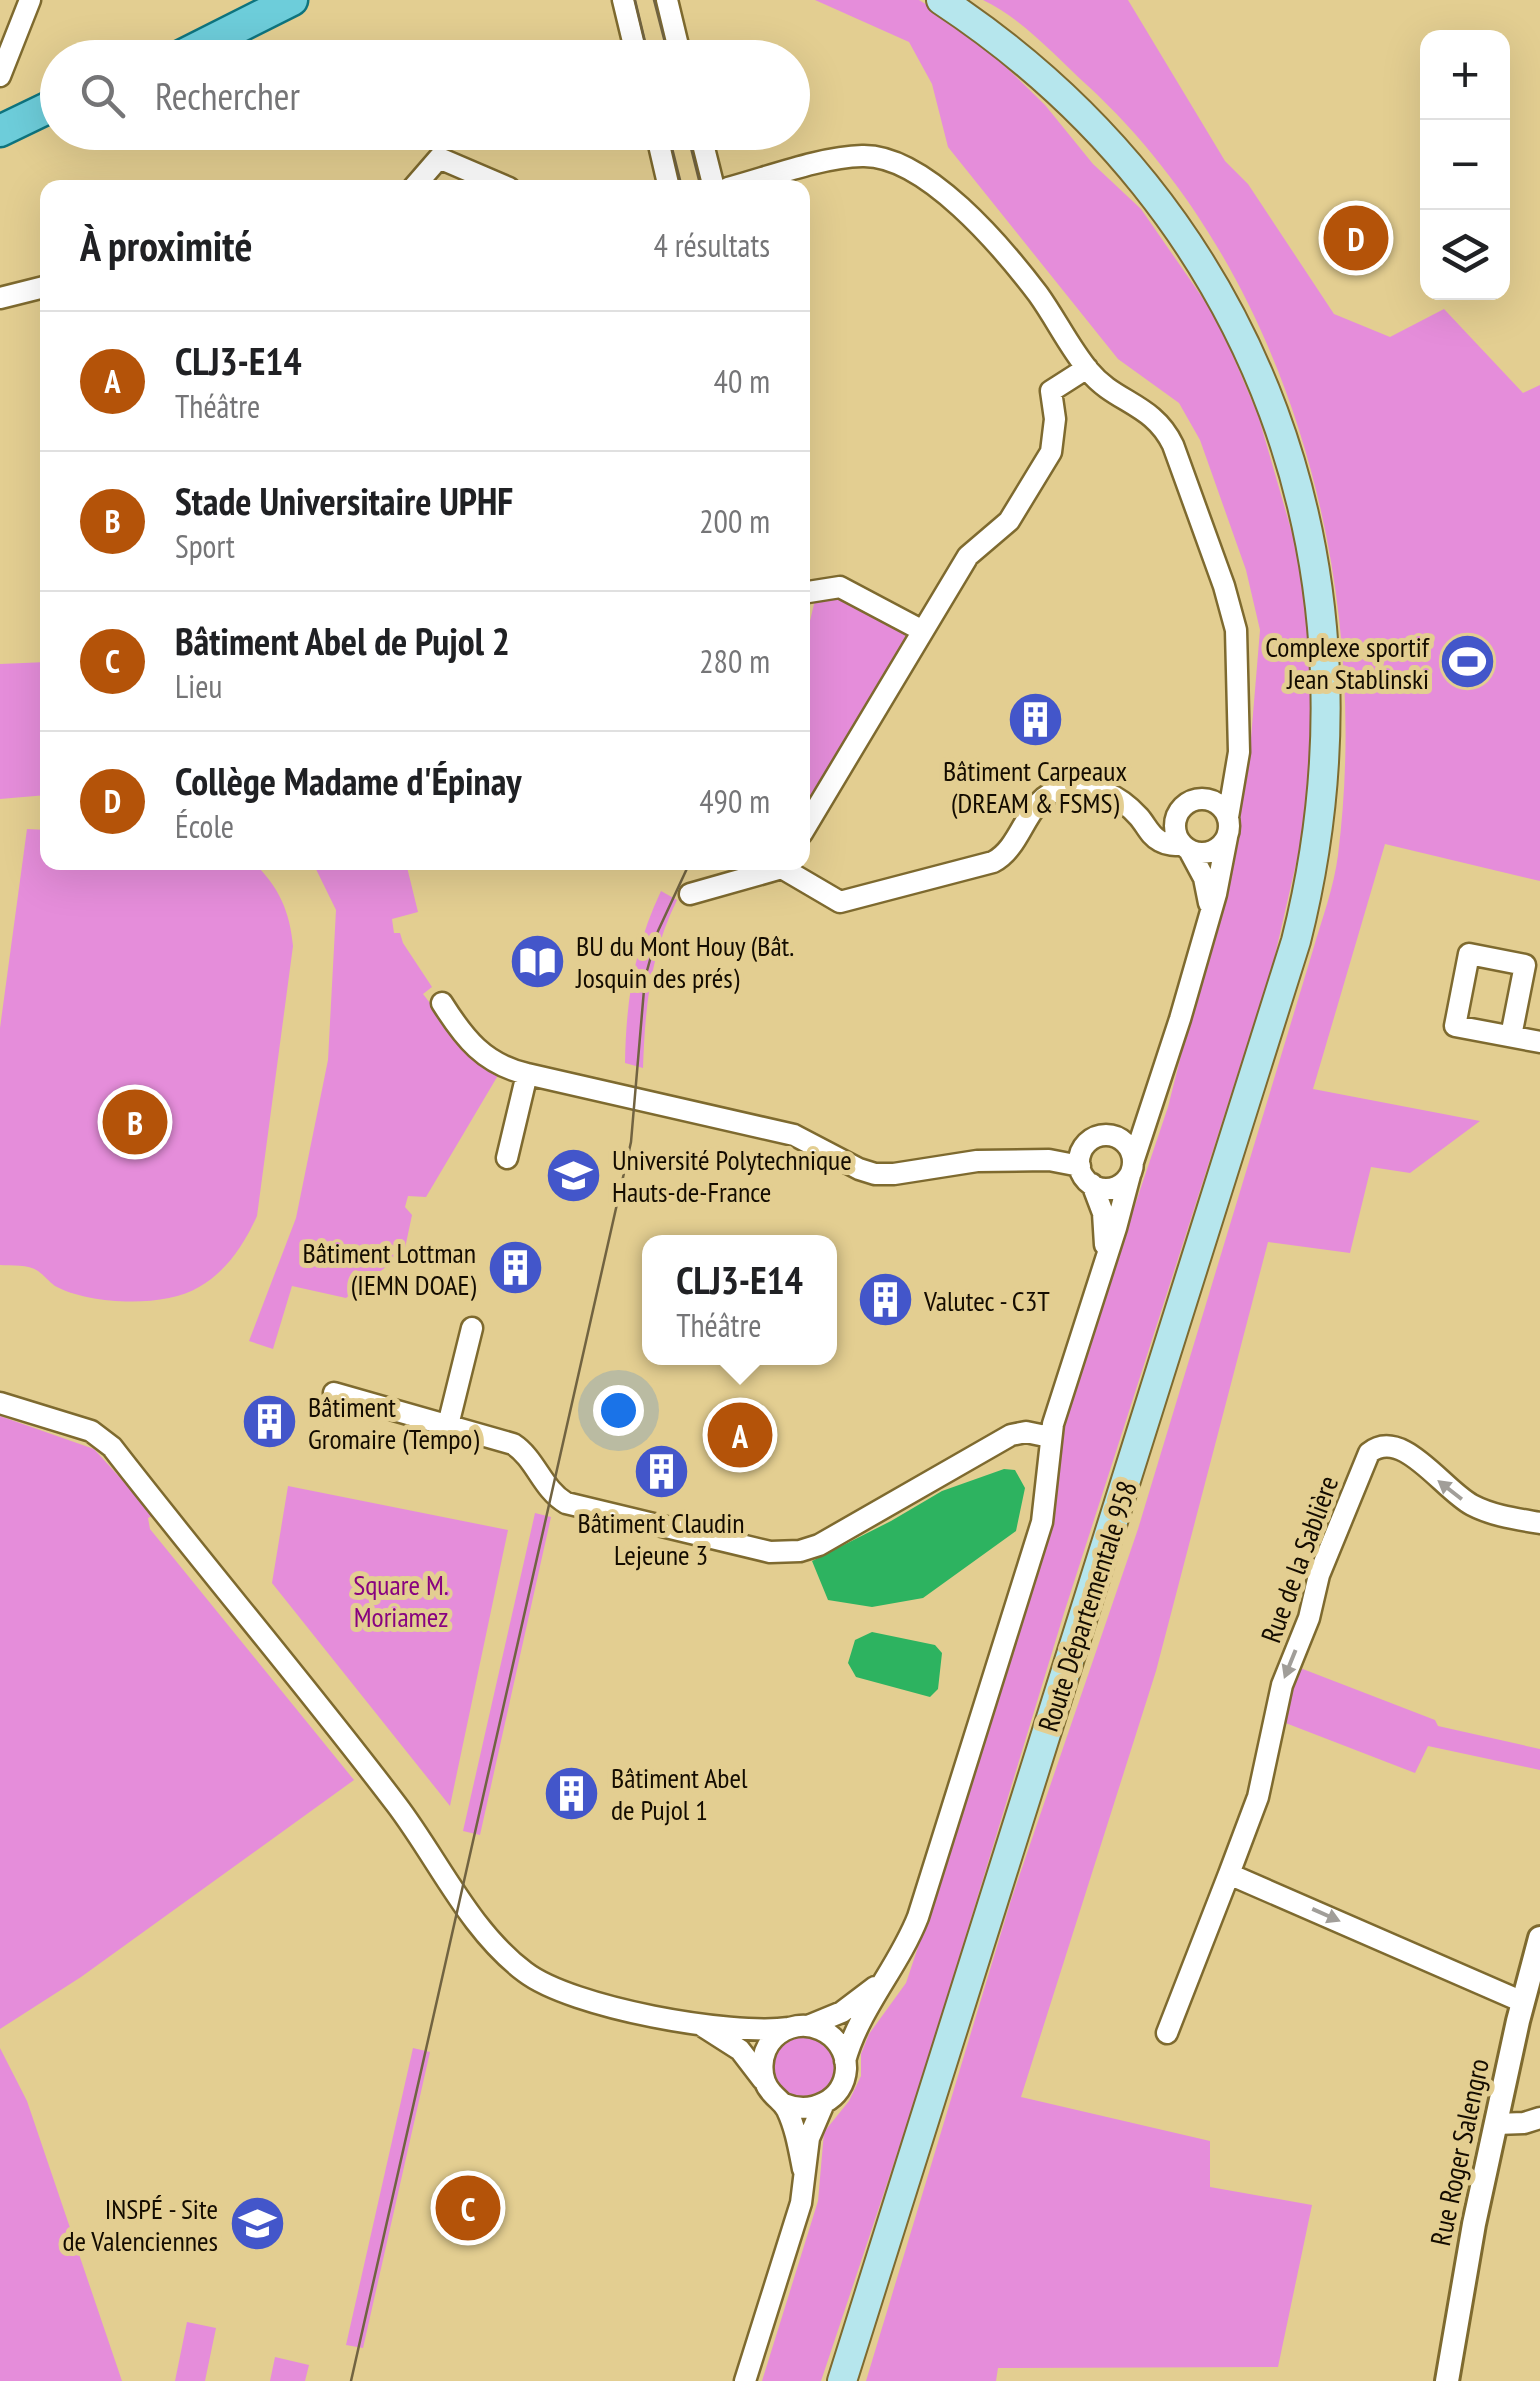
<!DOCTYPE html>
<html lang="fr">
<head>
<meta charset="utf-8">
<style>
  body { margin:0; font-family:"PT Sans Narrow",sans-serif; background:#f2f2f2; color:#202124 }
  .controls { position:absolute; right:30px; top:30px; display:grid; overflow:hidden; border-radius:20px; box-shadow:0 10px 40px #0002 }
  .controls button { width:90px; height:90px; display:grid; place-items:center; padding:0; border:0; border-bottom:2px solid #e0e0e0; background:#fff; color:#202124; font:50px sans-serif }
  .you { position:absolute; left:618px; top:1410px; width:35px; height:35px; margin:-25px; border:8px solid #fff; border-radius:50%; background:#1a73e8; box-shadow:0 0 0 15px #1a73e833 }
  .badge { display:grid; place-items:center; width:65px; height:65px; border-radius:50%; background:#b45309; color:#fff; font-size:32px; font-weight:700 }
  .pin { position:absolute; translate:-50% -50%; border:5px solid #fff; box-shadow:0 2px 10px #0006 }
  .popup { position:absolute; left:642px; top:1235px; width:195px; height:130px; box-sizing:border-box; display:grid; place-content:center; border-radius:20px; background:#fff; filter:drop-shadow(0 2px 8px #0005); font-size:32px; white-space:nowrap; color:#757577 }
  .popup b { font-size:38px; color:#202124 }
  .popup::after { content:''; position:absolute; left:50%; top:100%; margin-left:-20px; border:20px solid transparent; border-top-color:#fff }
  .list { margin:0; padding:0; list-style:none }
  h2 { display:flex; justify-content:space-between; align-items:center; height:130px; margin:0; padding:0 40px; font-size:42px }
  h2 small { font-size:32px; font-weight:400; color:#757577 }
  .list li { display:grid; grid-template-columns:65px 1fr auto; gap:30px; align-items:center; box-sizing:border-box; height:140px; padding:0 40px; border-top:2px solid #e0e0e0 }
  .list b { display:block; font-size:38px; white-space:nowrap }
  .list p { margin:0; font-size:32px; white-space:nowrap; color:#757577 }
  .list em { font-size:32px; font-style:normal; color:#757577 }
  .icon { flex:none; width:55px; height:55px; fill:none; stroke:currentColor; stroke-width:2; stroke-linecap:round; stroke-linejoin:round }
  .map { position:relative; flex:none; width:1540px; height:2381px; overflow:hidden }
  .search { position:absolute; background:#fff; box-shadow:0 10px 40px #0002; left:40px; top:40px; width:770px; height:110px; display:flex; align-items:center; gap:25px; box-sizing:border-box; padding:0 35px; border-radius:55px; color:#757577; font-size:38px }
  .panel { position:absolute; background:#fff; box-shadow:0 10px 40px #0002; left:40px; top:180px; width:770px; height:690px; border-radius:20px }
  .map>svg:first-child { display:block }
  .green { fill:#e58dda }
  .water { fill:#2db360 }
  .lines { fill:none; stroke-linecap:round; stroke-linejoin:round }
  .minor-casing { stroke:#7e6a2f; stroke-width:25 }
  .tertiary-casing { stroke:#7e6a2f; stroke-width:28 }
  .secondary-casing { stroke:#7e6a2f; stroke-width:32 }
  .primary-casing { stroke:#0e747e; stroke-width:35 }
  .minor { stroke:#fff; stroke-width:20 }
  .tertiary { stroke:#fff; stroke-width:22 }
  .secondary { stroke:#b6e6ed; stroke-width:28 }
  .primary { stroke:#6dcdda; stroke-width:30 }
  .tram { stroke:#716341; stroke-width:2.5 }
  .oneway { fill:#a19e99 }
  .labels { text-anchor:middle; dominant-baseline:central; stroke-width:10; stroke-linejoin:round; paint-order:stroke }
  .poi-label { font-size:28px; fill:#140c00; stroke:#e3ce91; text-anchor:start }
  .street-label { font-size:28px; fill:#140c00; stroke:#e3ce91 }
  .park-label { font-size:28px; fill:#880380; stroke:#e3ce91 }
</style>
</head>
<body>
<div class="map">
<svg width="1540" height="2381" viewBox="0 0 1540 2381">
  <rect width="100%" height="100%" fill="#e3ce91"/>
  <!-- green -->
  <path class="green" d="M815 0H919L968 30 1045 105 1093 164 1141 209 1218 320 1258 415 1299 557 1313 669 1315 781 1273 964 1064 1613 924 2073 821 2381H762L818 2201 824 2132 849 2101 861 2076V2054L869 2034 906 1983 970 1791 1055 1517 1056 1472 1070 1398 1168 1107 1231 857 1251 738 1260 630 1246 570 1200 440 1179 403 1118 359 948 147 932 84 909 42Z
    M983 0H1128L1225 161 1248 184 1334 314 1390 337 1444 309 1523 393 1540 385V881L1385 844 1313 1089 1480 1121 1410 1173 1371 1167 1350 1253 1268 1242 1156 1671 1021 2097 1210 2141V2187L1312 2205 1278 2367 998 2368 996 2381H866L1011 1900 1138 1529 1313 950C1322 919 1334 887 1338 855 1372 585 1292 275 1088 86 1055 56 1023 19 983 0Z
    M831 594 912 631 803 816V650L815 600Z
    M47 662V795L0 799V664Z
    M27 829 47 830 48 862 254 863C279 887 290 912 293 946L257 1216C244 1244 227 1271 199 1287 165 1308 90 1305 55 1286 49 1282 44 1275 38 1271 28 1264 12 1266 0 1265V1028Z
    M313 863H406L418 912 392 919 394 933H400L403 943 432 987 423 994 454 1034 500 1072 426 1197 408 1196 405 1207 412 1215 404 1253 346 1298 292 1286 273 1349 249 1341 296 1218 328 1060 336 910Z
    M661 891 677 900C650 954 645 1009 643 1068L625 1063C626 1001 634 948 661 891Z
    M0 1416 94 1449 154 1515 148 1518 150 1529 354 1780 81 1977 0 2029Z
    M288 1486 508 1530 450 1806 272 1583Z
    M535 1513 551 1517 480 1835 463 1831Z
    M1295 1666 1435 1720 1438 1726 1540 1749V1770L1428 1746 1415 1773 1283 1722Z
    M773 2067a31 31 0 1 1 62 0a31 31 0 1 1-62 0Z
    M0 2048 27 2101 122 2381H0Z
    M413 2048 430 2052 363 2348 346 2345Z
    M187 2322 216 2328 205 2381H175Z
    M275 2357 309 2365 305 2381H270Z"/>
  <!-- water -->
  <path class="water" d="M1004 1469 1015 1470 1025 1488 1016 1531 923 1598 872 1607 828 1600 812 1561 891 1521 942 1491Z
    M872 1632 935 1645 942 1653 938 1689 930 1697 856 1677 848 1663 855 1640Z"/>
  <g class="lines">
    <defs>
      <path id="minor" d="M623 0 637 58
        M667 0 681 58
        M0 76 30 0
        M656 132 669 188
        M700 132 714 188
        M413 188 439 158 509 188
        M728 188C769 177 821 157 862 156 925 154 1003 248 1038 294 1056 319 1069 347 1089 371 1115 403 1153 403 1173 445L1224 586 1236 630 1239 752 1228 817
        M0 298 48 286
        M802 593 840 587 923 631 968 556 1009 521 1051 452 1055 419 1051 391 1087 368
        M1175 826a27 27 0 1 1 54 0a27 27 0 1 1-54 0Z
        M802 833 923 631
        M1189 850 1204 878 1209 903
        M782 868 840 902 993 862C1024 846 1025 797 1062 789 1093 782 1119 795 1139 817 1146 825 1150 836 1160 841 1167 845 1175 845 1183 845
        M690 894 782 868 785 862
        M442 1003C464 1038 484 1064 527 1074
        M1511 1036 1525 965 1469 954 1455 1026 1540 1042
        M1079 1162a27 27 0 1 1 54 0a27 27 0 1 1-54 0Z
        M507 1158 527 1074 794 1135 859 1169 875 1174H894L977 1161 1049 1160 1080 1166
        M1133 1162 1180 1019 1216 894 1227 837
        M1092 1184 1103 1213 1105 1245
        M334 1393 513 1444C536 1459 542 1489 566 1503L770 1552 800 1551 819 1545 1011 1435 1026 1432 1050 1437
        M0 1403 91 1431 112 1447C205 1567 304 1683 396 1804 438 1859 469 1930 525 1972 572 2008 731 2036 789 2028
        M448 1425 472 1328
        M1523 2002 1229 1874 1258 1797 1282 1685 1309 1618 1319 1575 1369 1453C1402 1426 1442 1489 1472 1505 1493 1516 1517 1519 1540 1523
        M808 2026 842 2012 875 1987
        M704 2027 740 2050 763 2080
        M1167 2033 1229 1874
        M845 2061C859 2009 898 1968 918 1917L1042 1522 1053 1424 1116 1228 1130 1175
        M784 2104C811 2115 844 2101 846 2069 847 2032 801 2011 774 2038 760 2052 758 2078 772 2093 778 2100 783 2102 787 2110 796 2129 799 2149 803 2169
        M1496 2124 1524 2123 1540 2118
        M745 2381 801 2203 809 2138 824 2103"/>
      <path id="tertiary" d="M1447 2381 1474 2224 1518 2021 1540 1938"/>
      <path id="secondary" d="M842 2381 1296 941C1389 573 1261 211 941 0"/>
      <path id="primary" d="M177 58 292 0
        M0 131 58 103"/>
    </defs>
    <!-- minor casing -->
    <use href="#minor" class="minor-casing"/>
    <!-- tertiary casing -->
    <use href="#tertiary" class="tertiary-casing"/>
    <!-- secondary casing -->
    <use href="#secondary" class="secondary-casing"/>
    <!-- primary casing -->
    <use href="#primary" class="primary-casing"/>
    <!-- minor -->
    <use href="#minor" class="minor"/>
    <!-- tertiary -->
    <use href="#tertiary" class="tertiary"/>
    <!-- secondary -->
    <use href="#secondary" class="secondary"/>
    <!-- primary -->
    <use href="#primary" class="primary"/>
    <!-- tram -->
    <path class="tram" d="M635 0 649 58
      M654 0 669 58
      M668 132 682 188
      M687 132 701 188
      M351 2381 631 1142 645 978 658 931 690 862"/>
  </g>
  <!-- one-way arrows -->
  <defs><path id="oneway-solid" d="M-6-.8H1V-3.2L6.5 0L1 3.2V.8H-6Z" transform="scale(2.5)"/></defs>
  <g class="oneway">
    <use href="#oneway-solid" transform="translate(1450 1490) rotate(-142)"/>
    <use href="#oneway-solid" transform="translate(1290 1664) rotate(112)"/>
    <use href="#oneway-solid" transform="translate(1326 1915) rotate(24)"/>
  </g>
  <!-- icons -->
  <defs>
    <symbol id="stadium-disc" viewBox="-11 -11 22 22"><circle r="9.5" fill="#4356ca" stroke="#e3ce91"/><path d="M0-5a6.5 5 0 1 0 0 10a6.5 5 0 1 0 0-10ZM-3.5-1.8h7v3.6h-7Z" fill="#fff"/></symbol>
    <symbol id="building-disc" viewBox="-11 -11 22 22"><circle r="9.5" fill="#4356ca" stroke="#e3ce91"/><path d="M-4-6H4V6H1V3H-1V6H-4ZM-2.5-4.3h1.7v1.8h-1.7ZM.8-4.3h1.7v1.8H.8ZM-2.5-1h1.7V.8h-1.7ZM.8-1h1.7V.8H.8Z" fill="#fff"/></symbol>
    <symbol id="library-disc" viewBox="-11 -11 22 22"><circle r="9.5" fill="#4356ca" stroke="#e3ce91"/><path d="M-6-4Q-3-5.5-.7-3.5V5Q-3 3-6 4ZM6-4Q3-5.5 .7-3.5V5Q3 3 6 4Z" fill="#fff"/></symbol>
    <symbol id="university-disc" viewBox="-11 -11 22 22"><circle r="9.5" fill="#4356ca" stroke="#e3ce91"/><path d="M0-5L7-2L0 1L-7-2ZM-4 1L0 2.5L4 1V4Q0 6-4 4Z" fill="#fff"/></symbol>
  </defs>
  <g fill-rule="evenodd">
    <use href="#stadium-disc" x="1436" y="630" width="63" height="63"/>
    <use href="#building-disc" x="1004" y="688" width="63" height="63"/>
    <use href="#library-disc" x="506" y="930" width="63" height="63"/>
    <use href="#university-disc" x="542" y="1144" width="63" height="63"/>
    <use href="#building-disc" x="484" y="1236" width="63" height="63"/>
    <use href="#building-disc" x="854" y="1268" width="63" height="63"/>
    <use href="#building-disc" x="238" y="1390" width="63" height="63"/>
    <use href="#building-disc" x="630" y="1440" width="63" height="63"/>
    <use href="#building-disc" x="540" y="1762" width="63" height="63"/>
    <use href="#university-disc" x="226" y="2192" width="63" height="63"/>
  </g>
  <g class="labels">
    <!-- poi labels -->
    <g class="poi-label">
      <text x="1429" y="646" text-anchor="end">Complexe sportif<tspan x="1429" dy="32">Jean Stablinski</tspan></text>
      <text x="1035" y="770" text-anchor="middle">Bâtiment Carpeaux<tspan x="1035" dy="32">(DREAM &amp; FSMS)</tspan></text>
      <text x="576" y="945">BU du Mont Houy (Bât.<tspan x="576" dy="32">Josquin des prés)</tspan></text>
      <text x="612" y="1159">Université Polytechnique<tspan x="612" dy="32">Hauts-de-France</tspan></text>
      <text x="476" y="1252" text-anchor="end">Bâtiment Lottman<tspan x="476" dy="32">(IEMN DOAE)</tspan></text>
      <text x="924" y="1300">Valutec - C3T</text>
      <text x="308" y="1406">Bâtiment<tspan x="308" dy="32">Gromaire (Tempo)</tspan></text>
      <text x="661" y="1522" text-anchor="middle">Bâtiment Claudin<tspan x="661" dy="32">Lejeune 3</tspan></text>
      <text x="611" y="1777">Bâtiment Abel<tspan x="611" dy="32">de Pujol 1</tspan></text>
      <text x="218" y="2208" text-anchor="end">INSPÉ - Site<tspan x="218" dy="32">de Valenciennes</tspan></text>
    </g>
    <!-- street labels -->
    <g class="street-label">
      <text transform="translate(1299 1559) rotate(-70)">Rue de la Sablière</text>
      <text transform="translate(1087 1606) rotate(-72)">Route Départementale 958</text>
      <text transform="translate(1459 2152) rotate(-78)">Rue Roger Salengro</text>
    </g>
    <!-- park labels -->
    <g class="park-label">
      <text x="401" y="1584">Square M.<tspan x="401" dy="32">Moriamez</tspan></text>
    </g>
  </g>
</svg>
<div class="controls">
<button>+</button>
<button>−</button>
<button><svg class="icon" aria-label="layers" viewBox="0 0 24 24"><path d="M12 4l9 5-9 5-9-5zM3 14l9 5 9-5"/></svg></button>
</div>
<div class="you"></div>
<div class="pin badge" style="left:740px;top:1435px">A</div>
<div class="popup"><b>CLJ3-E14</b>Théâtre</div>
<div class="pin badge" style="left:135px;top:1122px">B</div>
<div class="pin badge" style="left:468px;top:2208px">C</div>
<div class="pin badge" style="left:1356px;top:238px">D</div>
<div class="search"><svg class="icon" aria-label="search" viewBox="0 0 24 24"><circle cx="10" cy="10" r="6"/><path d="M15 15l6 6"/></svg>Rechercher</div>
<section class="panel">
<h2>À proximité<small>4 résultats</small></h2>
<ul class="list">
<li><span class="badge">A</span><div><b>CLJ3-E14</b><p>Théâtre</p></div><em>40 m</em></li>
<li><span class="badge">B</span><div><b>Stade Universitaire UPHF</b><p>Sport</p></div><em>200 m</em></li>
<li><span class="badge">C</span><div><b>Bâtiment Abel de Pujol 2</b><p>Lieu</p></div><em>280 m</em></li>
<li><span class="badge">D</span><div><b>Collège Madame d'Épinay</b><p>École</p></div><em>490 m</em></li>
</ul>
</section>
</div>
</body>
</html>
